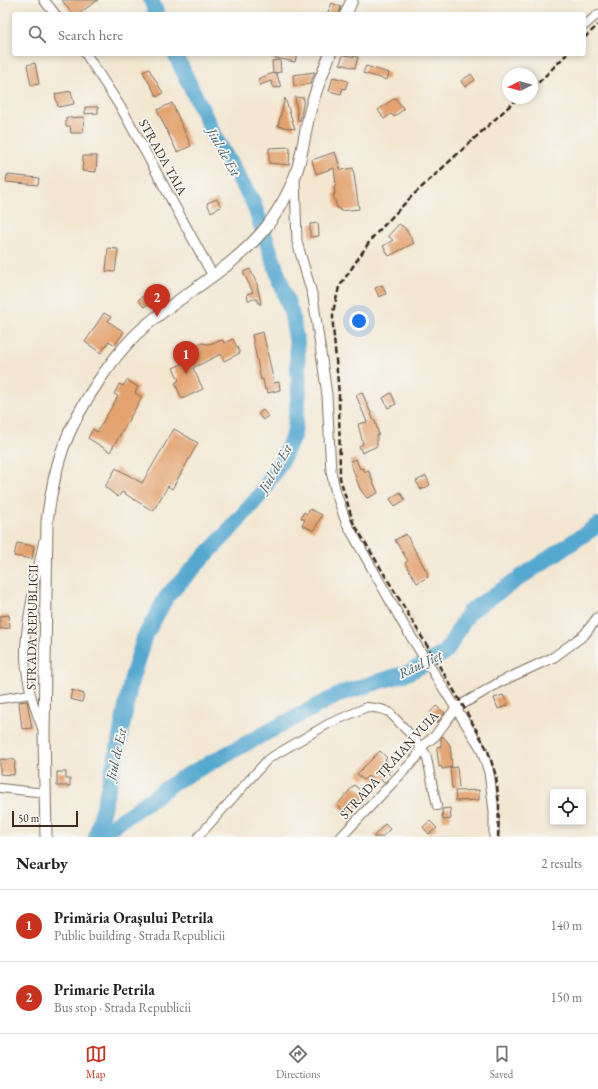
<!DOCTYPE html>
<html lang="en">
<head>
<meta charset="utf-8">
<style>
  body { margin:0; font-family:"EB Garamond",serif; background:#f6f6f6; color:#202124 }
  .controls { position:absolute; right:12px; bottom:12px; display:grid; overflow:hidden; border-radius:4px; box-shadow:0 2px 6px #0003 }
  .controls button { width:36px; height:36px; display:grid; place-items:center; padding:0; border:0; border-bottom:1px solid #e0e0e0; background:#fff; color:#202124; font:20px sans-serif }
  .compass { position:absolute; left:502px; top:68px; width:36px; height:36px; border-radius:50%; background:#fff; box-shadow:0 2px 6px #0003; rotate:264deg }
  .scale { position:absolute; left:12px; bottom:10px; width:66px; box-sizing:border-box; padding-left:4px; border:2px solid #3b2a1e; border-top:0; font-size:11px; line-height:14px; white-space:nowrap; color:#3b2a1e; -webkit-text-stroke:3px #f6f6f2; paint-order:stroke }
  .you { position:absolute; left:359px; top:321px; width:14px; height:14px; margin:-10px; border:3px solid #fff; border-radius:50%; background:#1a73e8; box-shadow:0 0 0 6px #1a73e833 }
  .badge { display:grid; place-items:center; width:26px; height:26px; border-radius:50%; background:#c8321e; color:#fff; font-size:13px; font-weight:700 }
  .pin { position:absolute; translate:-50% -33px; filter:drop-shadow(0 1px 2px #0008) }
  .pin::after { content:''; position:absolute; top:21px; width:14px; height:12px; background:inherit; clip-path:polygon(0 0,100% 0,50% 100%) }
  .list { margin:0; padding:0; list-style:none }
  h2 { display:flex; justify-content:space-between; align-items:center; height:52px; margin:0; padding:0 16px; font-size:17px }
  h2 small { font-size:13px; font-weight:400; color:#757577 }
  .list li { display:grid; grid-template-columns:26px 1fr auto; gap:12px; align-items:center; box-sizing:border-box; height:72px; padding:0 16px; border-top:1px solid #e0e0e0 }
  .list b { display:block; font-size:15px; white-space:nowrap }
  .list p { margin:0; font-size:13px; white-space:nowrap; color:#757577 }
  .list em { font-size:13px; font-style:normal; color:#757577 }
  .icon { flex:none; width:22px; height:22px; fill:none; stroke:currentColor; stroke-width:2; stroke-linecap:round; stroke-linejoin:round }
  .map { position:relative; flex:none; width:598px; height:837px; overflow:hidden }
  .search { position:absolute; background:#fff; box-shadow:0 2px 6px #0003; left:12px; right:12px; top:12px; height:44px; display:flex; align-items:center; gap:10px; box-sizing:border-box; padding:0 14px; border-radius:4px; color:#757577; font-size:15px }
  .sheet { height:196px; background:#fff }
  nav { display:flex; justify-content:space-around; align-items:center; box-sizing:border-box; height:56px; border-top:1px solid #e0e0e0; background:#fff; font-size:11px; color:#757577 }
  nav a { display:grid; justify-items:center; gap:2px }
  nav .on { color:#c8321e }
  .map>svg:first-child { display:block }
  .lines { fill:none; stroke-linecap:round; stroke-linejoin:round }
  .river { stroke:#54a8d0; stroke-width:16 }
  .building { fill:#e3a26e }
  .minor-casing { stroke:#7b6c5d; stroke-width:10 }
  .tertiary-casing { stroke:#7b6c5d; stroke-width:11 }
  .secondary-casing { stroke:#7b6c5d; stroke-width:13 }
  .minor { stroke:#fff; stroke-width:8 }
  .tertiary { stroke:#fff; stroke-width:9 }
  .secondary { stroke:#fff; stroke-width:11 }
  .rail { stroke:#3b2a1e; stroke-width:2.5; stroke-dasharray:6 3; stroke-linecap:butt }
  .labels { text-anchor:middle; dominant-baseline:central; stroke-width:3.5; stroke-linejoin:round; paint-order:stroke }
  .street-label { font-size:13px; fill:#3b2a1e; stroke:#f6f6f2 }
  .water-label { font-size:14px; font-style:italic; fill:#455c65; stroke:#f6f6f2 }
</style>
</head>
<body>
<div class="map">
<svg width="598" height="837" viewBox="0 0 598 837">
  <rect width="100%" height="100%" fill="#f6f6f2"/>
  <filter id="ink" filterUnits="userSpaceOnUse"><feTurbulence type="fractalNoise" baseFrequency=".025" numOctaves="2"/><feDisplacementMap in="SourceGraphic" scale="8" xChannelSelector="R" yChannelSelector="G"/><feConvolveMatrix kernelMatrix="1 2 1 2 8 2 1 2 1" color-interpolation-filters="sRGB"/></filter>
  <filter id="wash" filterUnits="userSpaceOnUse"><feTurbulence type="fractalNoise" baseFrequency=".012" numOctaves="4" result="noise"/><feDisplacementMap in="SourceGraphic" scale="16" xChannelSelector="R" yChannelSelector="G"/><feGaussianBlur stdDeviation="0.9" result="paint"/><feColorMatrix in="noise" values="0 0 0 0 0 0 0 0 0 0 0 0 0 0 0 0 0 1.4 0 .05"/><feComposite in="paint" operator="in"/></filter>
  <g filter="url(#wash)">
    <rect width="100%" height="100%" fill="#f3e7d2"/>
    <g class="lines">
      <!-- river -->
      <path class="river" d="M151 0 157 14
        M96 837 118 748 131 681 144 638 167 596 227 533 260 495 281 462 294 434 299 392 297 343 291 312 253 202 217 141 175 54
        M97 837 178 780 296 717 342 693 410 672 446 652 469 612 598 525"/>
    </g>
    <g id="blocks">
      <!-- building -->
      <path class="building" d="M62 0H98L78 14H72Z
        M332 3 341 7 339 14H327Z
        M271 54H297L295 62 271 57Z
        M343 55 358 57 355 68 340 64Z
        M280 60 281 72 273 73 272 61Z
        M35 63 39 84 31 85 27 65Z
        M366 66 389 73 387 80 363 73Z
        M149 69 163 93 157 97 143 72Z
        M276 72 281 87 274 88 271 81 260 85 258 79Z
        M315 72 310 84 294 86 293 75Z
        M471 74 475 80 465 87 461 81Z
        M333 77 348 81 345 89 343 88 341 94 329 91Z
        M71 91 74 104 58 107 55 94Z
        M295 97 304 98 300 121H298Z
        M285 98 295 129 278 126Z
        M395 98 404 109 394 117 391 114 384 119 378 110Z
        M172 103 191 146 177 152 157 110Z
        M85 107H98V113L85 114Z
        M84 117 83 133H71L70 126H66V118Z
        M290 147 289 165 269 163V148Z
        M335 152 341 170 353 168 359 209 340 211 339 208H337L333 194H335L334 186H336L334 168 316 174 312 160Z
        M83 156H97L96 172 82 171Z
        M7 175 39 178 38 185 6 182Z
        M217 199 221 207 211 212 207 203Z
        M318 223 319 236 310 237V224Z
        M399 224 405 228 414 243 389 256 383 246 393 240 388 236Z
        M108 248 118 249 115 272 106 271Z
        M250 269 257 284 261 304H259L257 299 248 300 247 294 253 292 243 272Z
        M158 285 164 293 144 307 138 300Z
        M382 285 386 294 379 297 375 288Z
        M104 313 111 317 108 321 124 332 115 345 109 341 101 353 85 342Z
        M263 332 274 383 279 382 280 390 268 393 267 389 265 390 263 379 261 380 252 335Z
        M233 339 240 353 224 361 221 354 193 368 203 389 182 399 175 383 179 380 173 368 186 362 182 352 202 343 208 344 223 340 224 343Z
        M127 380 138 387 135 393 142 397 110 452 88 438 93 429 97 432 118 396 114 394 119 384 123 386Z
        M362 392 374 421H375L379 435H377V446L362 453 359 446 363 444 358 424 367 422 356 395Z
        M391 393 396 404 388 408 383 398Z
        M263 410 268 416 263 420 258 414Z
        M174 429 198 443 172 489 168 486 153 511 122 492 118 497 105 487 116 468 142 483Z
        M356 459 360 469 363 468 365 472 368 470 378 493 367 498 360 489 350 461Z
        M426 476 430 485 421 490 416 481Z
        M400 492 405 500 395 506 390 499Z
        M310 509 322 515 314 531 302 525 305 520 301 518 304 512 307 514Z
        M406 534 428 574 427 575 428 577 417 583 405 563 408 561 395 540Z
        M17 543 34 546 32 559 14 556Z
        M9 615 10 628 0 629V616Z
        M72 690 84 694 82 702 70 699Z
        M503 695 508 705 498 709 494 698Z
        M27 701 32 728 22 729 19 702Z
        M436 706 445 713 438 722 429 714Z
        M443 736 450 745 452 767 442 769 441 766 439 767 437 750V747L441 746V738Z
        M380 751 387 758 385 760 388 762 386 764 391 770 388 773 391 776 385 782 379 780 376 784 368 776 364 780 357 774Z
        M0 759 15 760 14 775 0 774Z
        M457 767 459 787 452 788 450 768Z
        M57 772H66V779H70V786H57Z
        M354 785 367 796 350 816 337 805Z
        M479 790V800L456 801 455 791Z
        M450 808 451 819 443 820 442 809Z
        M430 821 437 828 429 834 423 827Z
        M385 824 390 829 382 837H373Z"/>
    </g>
  </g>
  <g filter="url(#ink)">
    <use href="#blocks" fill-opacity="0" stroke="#7b6c5d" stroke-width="1"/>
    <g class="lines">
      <defs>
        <path id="minor" d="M584 26 598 14
          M0 699 30 694
          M42 728C33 705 26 682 25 657 24 623 37 576 43 542
          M0 788 45 793
          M198 837 268 759 328 724 367 707 381 709 389 712 411 735 426 754 437 806"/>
        <path id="tertiary" d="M44 0 55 14
          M86 54 123 111 213 276
          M295 179 297 242 313 297 327 395 331 471 336 493 346 522 405 627 481 748 489 772 494 811V837
          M341 837 417 757 421 747 435 736 456 708 500 682 554 657 584 635 598 617"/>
        <path id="secondary" d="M346 14 352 0
          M46 837 44 733 47 522C50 497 55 471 63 448 78 407 116 349 150 322 189 290 236 266 267 226 281 207 295 182 300 159 304 143 306 127 310 111 315 91 323 73 330 54"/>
      </defs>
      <!-- minor casing -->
      <use href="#minor" class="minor-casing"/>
      <!-- tertiary casing -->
      <use href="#tertiary" class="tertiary-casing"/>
      <!-- secondary casing -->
      <use href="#secondary" class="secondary-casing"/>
      <!-- minor -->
      <use href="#minor" class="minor"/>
      <!-- tertiary -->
      <use href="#tertiary" class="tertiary"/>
      <!-- secondary -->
      <use href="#secondary" class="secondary"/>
      <!-- rail -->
      <path class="rail" d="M584 38 598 25
        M532 89 567 54
        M498 837 499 805 496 776 488 751 462 704 353 522 340 478 339 395 333 326V312L339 287 372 238 410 198 518 98"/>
    </g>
  </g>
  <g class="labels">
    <!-- street labels -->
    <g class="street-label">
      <text transform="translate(163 157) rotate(61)">STRADA TAIA</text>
      <text transform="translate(32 627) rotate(-89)">STRADA REPUBLICII</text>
      <text transform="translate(389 765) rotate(-48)">STRADA TRAIAN VUIA</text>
    </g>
    <!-- water labels -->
    <g class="water-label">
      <text transform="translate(224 152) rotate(61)">Jiul de Est</text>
      <text transform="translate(275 468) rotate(-60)">Jiul de Est</text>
      <text transform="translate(420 664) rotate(-26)">Râul Jieț</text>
      <text transform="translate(116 754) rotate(-77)">Jiul de Est</text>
    </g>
  </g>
</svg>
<div class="controls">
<button><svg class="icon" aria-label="locate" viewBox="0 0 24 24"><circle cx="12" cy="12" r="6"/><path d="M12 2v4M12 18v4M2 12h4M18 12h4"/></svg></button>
</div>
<svg class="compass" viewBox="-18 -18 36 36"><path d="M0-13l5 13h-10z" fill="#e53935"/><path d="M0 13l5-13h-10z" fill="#757577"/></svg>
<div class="scale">50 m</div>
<div class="you"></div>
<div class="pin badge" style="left:186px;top:374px">1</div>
<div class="pin badge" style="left:157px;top:317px">2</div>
<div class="search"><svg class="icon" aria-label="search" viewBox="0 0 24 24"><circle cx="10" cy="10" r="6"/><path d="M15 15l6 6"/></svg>Search here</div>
</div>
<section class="sheet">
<h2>Nearby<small>2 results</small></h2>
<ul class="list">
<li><span class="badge">1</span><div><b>Primăria Orașului Petrila</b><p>Public building · Strada Republicii</p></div><em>140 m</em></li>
<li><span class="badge">2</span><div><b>Primarie Petrila</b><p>Bus stop · Strada Republicii</p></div><em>150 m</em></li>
</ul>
</section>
<nav>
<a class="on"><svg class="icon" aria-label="map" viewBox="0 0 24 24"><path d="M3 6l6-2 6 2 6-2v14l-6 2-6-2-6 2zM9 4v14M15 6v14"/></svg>Map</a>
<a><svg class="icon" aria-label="directions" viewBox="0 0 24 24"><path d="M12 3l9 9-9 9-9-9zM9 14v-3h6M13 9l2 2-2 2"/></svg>Directions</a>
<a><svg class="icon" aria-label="saved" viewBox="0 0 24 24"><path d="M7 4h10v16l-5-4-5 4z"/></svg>Saved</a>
</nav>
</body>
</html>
